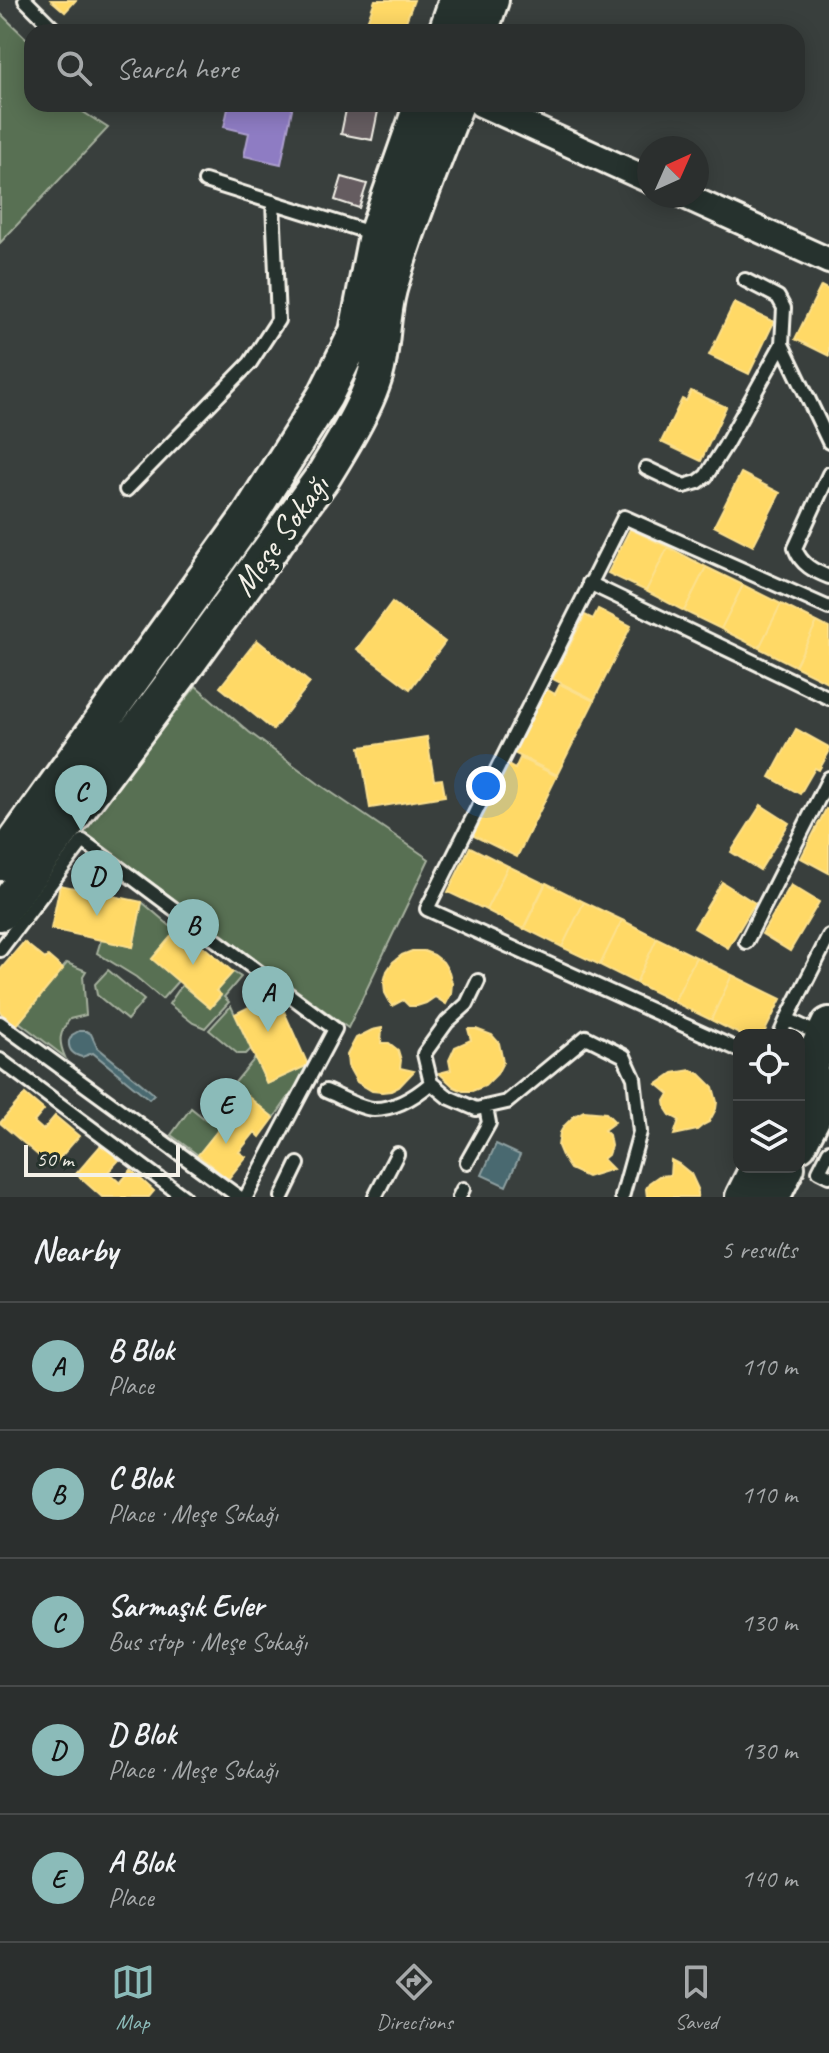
<!DOCTYPE html>
<html lang="en">
<head>
<meta charset="utf-8">
<style>
  body { margin:0; font-family:Caveat,sans-serif; background:#373b3a; color:#f1f3f6 }
  .controls { position:absolute; right:24px; bottom:24px; display:grid; overflow:hidden; border-radius:16px; box-shadow:0 4px 20px #0003 }
  .controls button { width:72px; height:72px; display:grid; place-items:center; padding:0; border:0; border-bottom:2px solid #474a4a; background:#2b2f2e; color:#f1f3f6; font:40px sans-serif }
  .compass { position:absolute; left:637px; top:136px; width:72px; height:72px; border-radius:50%; background:#2b2f2e; box-shadow:0 4px 20px #0003; rotate:45deg }
  .scale { position:absolute; left:24px; bottom:20px; width:156px; box-sizing:border-box; padding-left:8px; border:4px solid #f4f1e8; border-top:0; font-size:22px; line-height:28px; white-space:nowrap; color:#f4f1e8; -webkit-text-stroke:6px #26332d; paint-order:stroke }
  .you { position:absolute; left:486px; top:786px; width:28px; height:28px; margin:-20px; border:6px solid #fff; border-radius:50%; background:#1a73e8; box-shadow:0 0 0 12px #1a73e833 }
  .badge { display:grid; place-items:center; width:52px; height:52px; border-radius:50%; background:#8bbbb9; color:#111; font-size:26px; font-weight:700 }
  .pin { position:absolute; translate:-50% -66px; filter:drop-shadow(0 2px 4px #0008) }
  .pin::after { content:''; position:absolute; top:42px; width:28px; height:24px; background:inherit; clip-path:polygon(0 0,100% 0,50% 100%) }
  .list { margin:0; padding:0; list-style:none }
  h2 { display:flex; justify-content:space-between; align-items:center; height:104px; margin:0; padding:0 32px; font-size:34px }
  h2 small { font-size:26px; font-weight:400; color:#a6a9aa }
  .list li { display:grid; grid-template-columns:52px 1fr auto; gap:24px; align-items:center; box-sizing:border-box; height:128px; padding:0 32px; border-top:2px solid #474a4a }
  .list b { display:block; font-size:30px; white-space:nowrap }
  .list p { margin:0; font-size:26px; white-space:nowrap; color:#a6a9aa }
  .list em { font-size:26px; font-style:normal; color:#a6a9aa }
  .icon { flex:none; width:44px; height:44px; fill:none; stroke:currentColor; stroke-width:2; stroke-linecap:round; stroke-linejoin:round }
  .map { position:relative; flex:none; width:829px; height:1197px; overflow:hidden }
  .search { position:absolute; background:#2b2f2e; box-shadow:0 4px 20px #0003; left:24px; right:24px; top:24px; height:88px; display:flex; align-items:center; gap:20px; box-sizing:border-box; padding:0 28px; border-radius:24px; color:#a6a9aa; font-size:30px }
  .sheet { height:744px; background:#2b2f2e }
  nav { display:flex; justify-content:space-around; align-items:center; box-sizing:border-box; height:112px; border-top:2px solid #474a4a; background:#2b2f2e; font-size:22px; color:#a6a9aa }
  nav a { display:grid; justify-items:center; gap:4px }
  nav .on { color:#8bbbb9 }
  .map>svg:first-child { display:block }
  .green { fill:#596f53; stroke:#a6b09e; stroke-width:2 }
  .water { fill:#496970; stroke:#8d9fa0; stroke-width:2 }
  .homes { fill:#ffd966; stroke:#fce08d; stroke-width:2 }
  .offices { fill:#8e7cc3; stroke:#ad9fce; stroke-width:2 }
  .building { fill:#655c61; stroke:#f4f1e8; stroke-width:2 }
  .lines { fill:none; stroke-linecap:round; stroke-linejoin:round }
  .lane-casing { stroke:#f4f1e8; stroke-width:18 }
  .street-casing { stroke:#f4f1e8; stroke-width:30 }
  .secondary-casing { stroke:#f4f1e8; stroke-width:40 }
  .lane { stroke:#26332d; stroke-width:12 }
  .street { stroke:#26332d; stroke-width:24 }
  .secondary { stroke:#26332d; stroke-width:34 }
  .labels { text-anchor:middle; dominant-baseline:central; stroke-width:8; stroke-linejoin:round; paint-order:stroke }
  .street-label { font-size:34px; fill:#f4f1e8; stroke:#26332d }
</style>
</head>
<body>
<div class="map">
<svg width="829" height="1197" viewBox="0 0 829 1197">
  <rect width="100%" height="100%" fill="#393f3d"/>
  <filter id="ink" filterUnits="userSpaceOnUse"><feTurbulence type="fractalNoise" baseFrequency=".0125" numOctaves="2"/><feDisplacementMap in="SourceGraphic" scale="16" xChannelSelector="R" yChannelSelector="G"/><feConvolveMatrix kernelMatrix="1 2 1 2 8 2 1 2 1" color-interpolation-filters="sRGB"/></filter>
  <g filter="url(#ink)">
    <!-- green -->
    <path class="green" d="M0 13 32 44V104H79L80 110 108 128 0 243Z
      M196 686 249 732 319 784 429 859 348 1028 82 831Z
      M142 902 176 931 152 959 178 981 162 999 136 977 97 953 101 940 133 947Z
      M67 963 86 971 83 976 86 1015 70 1019C59 1033 58 1041 65 1057L19 1022Z
      M108 970 144 1000 127 1020 97 995 95 984Z
      M233 972 241 977 224 997 229 1002 205 1028 193 1023 169 1004 182 985 210 1008 221 996 216 991Z
      M231 1006 251 1049 246 1054H238L209 1030Z
      M255 1058 267 1084 308 1065V1069L274 1118 246 1096 198 1155 171 1135 191 1108 205 1119Z"/>
    <!-- water -->
    <path class="water" d="M79 1031H86L91 1034 97 1047 154 1094 149 1099 93 1053 82 1057C74 1055 68 1050 69 1041L72 1035Z
      M496 1144 520 1155 506 1186 482 1175Z"/>
    <!-- homes -->
    <path class="homes" d="M51 0H76L65 12Z
      M375 0H414L402 32H392L367 22Z
      M821 286 829 290V356L795 339Z
      M734 303 774 322 749 374 709 355Z
      M691 391 726 407 701 461 661 442 682 399 686 401Z
      M741 473 780 493 753 546 714 526Z
      M630 529 668 547 646 591 608 573Z
      M668 547 706 567 684 611 646 591Z
      M706 567 743 585 721 629 684 611Z
      M743 585 781 604 759 648 721 629Z
      M392 602 445 642 410 689 357 649Z
      M781 604 817 622 795 666 759 648Z
      M598 609 631 626 594 700 553 679 585 615 593 619Z
      M817 622 829 628V683L795 666Z
      M257 640 310 683 273 730 220 687Z
      M560 684 594 701 557 775 514 753 546 689 555 694Z
      M796 729 829 747V752L819 770 815 768 800 794 770 777Z
      M427 737 434 780 442 779 445 796 370 808 360 747Z
      M520 758 557 776 517 857 472 835 506 764 515 769Z
      M761 805 789 823 760 870 731 852Z
      M826 809 829 810V873L801 858Z
      M470 847 508 866 486 910 448 892Z
      M508 866 545 884 523 929 486 910Z
      M722 882 755 903 728 948 694 928Z
      M546 883 584 902 562 947 524 928Z
      M60 885 142 902 133 947 51 929Z
      M791 885 819 902 790 951 762 934Z
      M584 902 622 920 600 965 562 947Z
      M622 920 657 938 636 983 600 965Z
      M180 926 233 972 216 991 221 995 210 1008 152 959Z
      M657 938 696 957 674 1002 636 983Z
      M24 942 45 959 48 956 63 969 16 1026 0 1012V970Z
      M412 951H424L434 955 443 962 449 972 452 983 451 994 446 1004 435 997 426 1003 417 1006H409L403 1000 392 1006 385 993 384 982 387 971 393 962 402 955Z
      M696 957 732 975 711 1020 674 1002Z
      M732 975 781 999 763 1035H741L711 1020Z
      M278 998 308 1065 267 1084 235 1014 251 1006 253 1010Z
      M382 1028 381 1043H389L398 1050 401 1060 400 1068 414 1071 399 1087 391 1091 382 1092 372 1091 357 1082 348 1066 347 1055 356 1038 372 1030Z
      M468 1029H476L492 1035 499 1043 503 1062 497 1074 485 1086 472 1091H463L454 1087 439 1073 451 1070 449 1060 455 1047 471 1040Z
      M691 1070 700 1074 713 1087 717 1102 716 1109 709 1122 703 1125 697 1130 674 1135 679 1120 670 1115 666 1109 665 1101 669 1094 657 1084 673 1073Z
      M25 1094 44 1110 34 1122 43 1130 55 1116 79 1136 52 1167 0 1123Z
      M246 1095 274 1118 260 1137 255 1132 239 1152 246 1157 228 1179 198 1155Z
      M584 1111 606 1113 615 1122 604 1130 609 1135 611 1146 608 1155 603 1159 613 1169 587 1177 570 1169 563 1158 558 1146 560 1133 564 1126 574 1116Z
      M102 1144 119 1160 108 1172 120 1183 131 1170 154 1191 149 1197H102L76 1174Z
      M671 1160 679 1164 691 1174 698 1189 697 1197H647L646 1189 649 1183 659 1176 670 1175Z"/>
    <!-- offices -->
    <path class="offices" d="M229 104H293L281 164 244 156 249 133 224 127Z"/>
    <!-- building -->
    <path class="building" d="M347 105 378 111 372 140 341 134Z
      M342 177 367 184 359 208 335 200Z"/>
    <g class="lines">
      <defs>
        <path id="lane" d="M25 0 57 32
          M205 181 374 234
          M745 280 778 297 784 308 782 344 829 442
          M646 468 684 486 698 482 706 476 725 446 782 344
          M829 474 795 548C801 565 814 571 829 577
          M126 490 250 363 278 320 273 202
          M589 583 829 698
          M746 942 829 778
          M0 950 83 841 335 1029 246 1197
          M478 981 467 1004 447 1022 424 1054 431 1083 448 1097 476 1109 507 1102 586 1037 624 1056 634 1078 640 1132 622 1197
          M0 1023 239 1197
          M780 1035 787 1019
          M820 1035 787 1019 829 936
          M739 1050 427 909 624 517 829 608
          M0 1060 184 1197
          M326 1091C339 1096 361 1109 374 1109 395 1109 416 1096 431 1083
          M829 1151 819 1171 829 1176
          M467 1162 489 1123 486 1107
          M282 1197 298 1164
          M375 1197 397 1154
          M459 1197 463 1189"/>
        <path id="street" d="M481 104 649 180
          M685 196 829 261"/>
        <path id="secondary" d="M446 32 457 0
          M480 32 491 0
          M0 863 248 518 325 396 357 332 376 235 422 104
          M0 913 179 675 322 478C341 447 369 403 377 368 383 342 382 315 389 289 407 226 432 165 456 104
          M799 1088 829 1025
          M799 1144 829 1086
          M743 1197 758 1167
          M772 1197 787 1167"/>
      </defs>
      <!-- lane casing -->
      <use href="#lane" class="lane-casing"/>
      <!-- street casing -->
      <use href="#street" class="street-casing"/>
      <!-- secondary casing -->
      <use href="#secondary" class="secondary-casing"/>
      <!-- lane -->
      <use href="#lane" class="lane"/>
      <!-- street -->
      <use href="#street" class="street"/>
      <!-- secondary -->
      <use href="#secondary" class="secondary"/>
    </g>
  </g>
  <g class="labels">
    <!-- street labels -->
    <g class="street-label">
      <text transform="translate(280 535) rotate(-54)">Meşe Sokağı</text>
    </g>
  </g>
</svg>
<div class="controls">
<button><svg class="icon" aria-label="locate" viewBox="0 0 24 24"><circle cx="12" cy="12" r="6"/><path d="M12 2v4M12 18v4M2 12h4M18 12h4"/></svg></button>
<button><svg class="icon" aria-label="layers" viewBox="0 0 24 24"><path d="M12 4l9 5-9 5-9-5zM3 14l9 5 9-5"/></svg></button>
</div>
<svg class="compass" viewBox="-18 -18 36 36"><path d="M0-13l5 13h-10z" fill="#e53935"/><path d="M0 13l5-13h-10z" fill="#a6a9aa"/></svg>
<div class="scale">50 m</div>
<div class="you"></div>
<div class="pin badge" style="left:268px;top:1032px">A</div>
<div class="pin badge" style="left:193px;top:965px">B</div>
<div class="pin badge" style="left:81px;top:831px">C</div>
<div class="pin badge" style="left:97px;top:916px">D</div>
<div class="pin badge" style="left:226px;top:1144px">E</div>
<div class="search"><svg class="icon" aria-label="search" viewBox="0 0 24 24"><circle cx="10" cy="10" r="6"/><path d="M15 15l6 6"/></svg>Search here</div>
</div>
<section class="sheet">
<h2>Nearby<small>5 results</small></h2>
<ul class="list">
<li><span class="badge">A</span><div><b>B Blok</b><p>Place</p></div><em>110 m</em></li>
<li><span class="badge">B</span><div><b>C Blok</b><p>Place · Meşe Sokağı</p></div><em>110 m</em></li>
<li><span class="badge">C</span><div><b>Sarmaşık Evler</b><p>Bus stop · Meşe Sokağı</p></div><em>130 m</em></li>
<li><span class="badge">D</span><div><b>D Blok</b><p>Place · Meşe Sokağı</p></div><em>130 m</em></li>
<li><span class="badge">E</span><div><b>A Blok</b><p>Place</p></div><em>140 m</em></li>
</ul>
</section>
<nav>
<a class="on"><svg class="icon" aria-label="map" viewBox="0 0 24 24"><path d="M3 6l6-2 6 2 6-2v14l-6 2-6-2-6 2zM9 4v14M15 6v14"/></svg>Map</a>
<a><svg class="icon" aria-label="directions" viewBox="0 0 24 24"><path d="M12 3l9 9-9 9-9-9zM9 14v-3h6M13 9l2 2-2 2"/></svg>Directions</a>
<a><svg class="icon" aria-label="saved" viewBox="0 0 24 24"><path d="M7 4h10v16l-5-4-5 4z"/></svg>Saved</a>
</nav>
</body>
</html>
